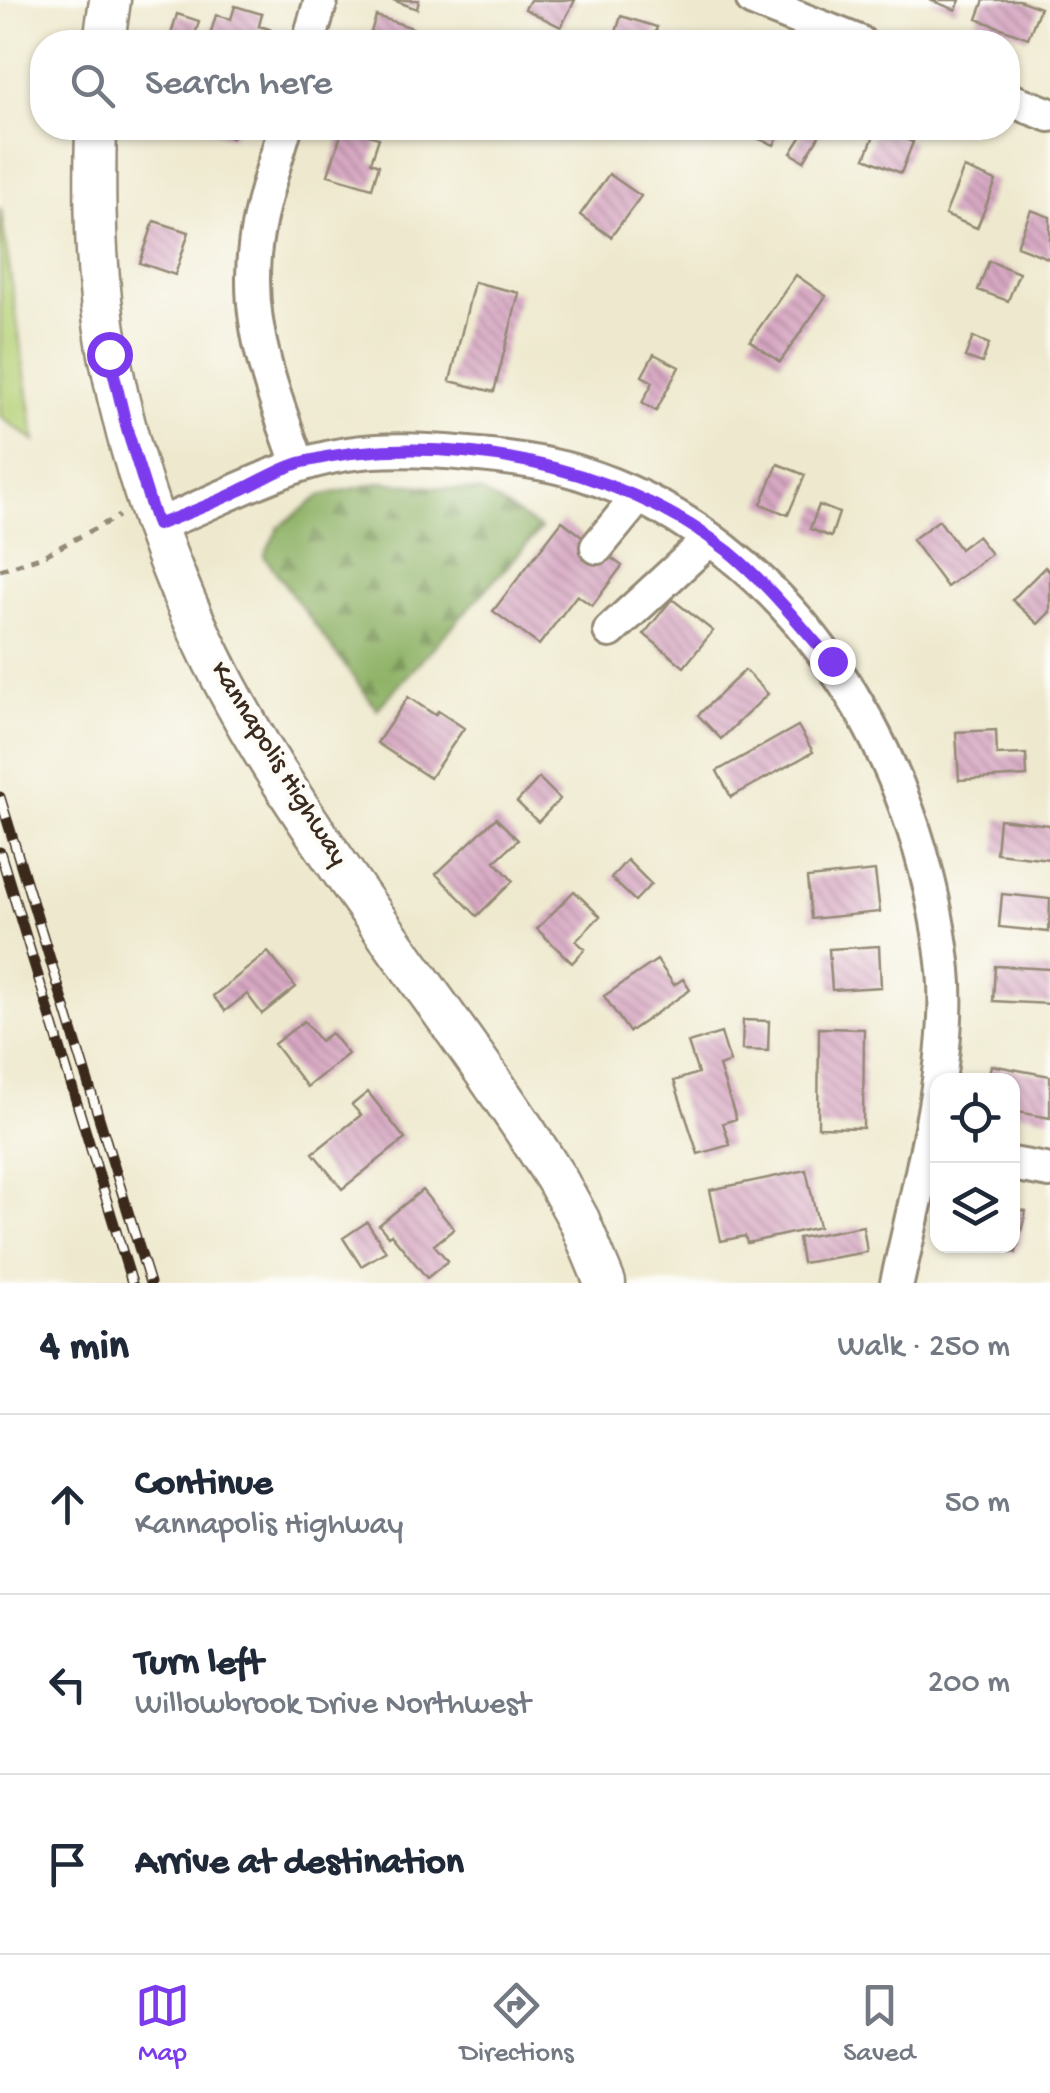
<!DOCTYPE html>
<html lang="en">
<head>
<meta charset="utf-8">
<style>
  body { margin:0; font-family:"Gochi Hand",sans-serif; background:#f6f6f7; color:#1f2937 }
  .controls { position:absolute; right:30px; bottom:30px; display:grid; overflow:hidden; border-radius:20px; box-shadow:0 2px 8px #0004 }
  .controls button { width:90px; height:90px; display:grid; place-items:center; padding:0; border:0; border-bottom:2px solid #e0e1e3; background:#fff; color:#1f2937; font:50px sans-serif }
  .stop { position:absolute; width:30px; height:30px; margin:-22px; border:8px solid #7c3aed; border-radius:50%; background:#fff }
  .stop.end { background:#7c3aed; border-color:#fff; box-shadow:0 2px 10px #0008 }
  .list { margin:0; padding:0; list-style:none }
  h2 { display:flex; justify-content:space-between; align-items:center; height:130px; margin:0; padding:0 40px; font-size:42px }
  h2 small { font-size:32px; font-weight:400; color:#747a83 }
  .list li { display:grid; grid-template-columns:65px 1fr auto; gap:30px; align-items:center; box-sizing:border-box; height:180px; padding:0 40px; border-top:2px solid #e0e1e3 }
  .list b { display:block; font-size:38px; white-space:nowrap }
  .list p { margin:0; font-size:32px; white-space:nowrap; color:#747a83 }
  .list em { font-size:32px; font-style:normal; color:#747a83 }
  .icon { flex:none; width:55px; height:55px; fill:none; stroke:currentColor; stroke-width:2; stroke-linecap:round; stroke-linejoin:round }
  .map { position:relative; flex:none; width:1050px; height:1283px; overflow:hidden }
  .search { position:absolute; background:#fff; box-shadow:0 2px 8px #0004; left:30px; right:30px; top:30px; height:110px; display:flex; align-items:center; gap:25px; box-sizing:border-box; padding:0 35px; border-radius:40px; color:#747a83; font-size:38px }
  .sheet { height:670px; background:#fff }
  nav { display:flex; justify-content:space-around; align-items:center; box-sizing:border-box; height:140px; border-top:2px solid #e0e1e3; background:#fff; font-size:28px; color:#747a83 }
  nav a { display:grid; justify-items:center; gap:5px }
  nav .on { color:#7c3aed }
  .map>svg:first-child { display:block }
  .green { fill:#b3cf75; stroke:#777c4a; stroke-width:2.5 }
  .forest { fill:url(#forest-firs); stroke:#646e42; stroke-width:2.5 }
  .building { fill:url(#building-back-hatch) }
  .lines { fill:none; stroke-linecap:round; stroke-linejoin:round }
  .minor-casing { stroke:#948a76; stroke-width:38 }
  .major-casing { stroke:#948a76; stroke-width:45 }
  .path { stroke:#948a76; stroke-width:5; stroke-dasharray:8 8; stroke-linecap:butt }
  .minor { stroke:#fff; stroke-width:32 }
  .major { stroke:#fff; stroke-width:40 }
  .rail-casing { stroke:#3b2a1e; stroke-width:11 }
  .rail { stroke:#fdfcf7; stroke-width:8; stroke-dasharray:22; stroke-linecap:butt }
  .route { stroke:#7c3aed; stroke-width:12 }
  .labels { text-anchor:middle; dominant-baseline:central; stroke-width:9; stroke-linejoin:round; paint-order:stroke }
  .street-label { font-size:28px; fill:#3b2a1e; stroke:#fdfcf7 }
</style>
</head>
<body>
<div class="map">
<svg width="1050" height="1283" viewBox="0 0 1050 1283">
  <defs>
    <pattern id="forest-firs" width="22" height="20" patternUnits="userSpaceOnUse" patternTransform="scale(2.5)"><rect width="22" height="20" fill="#8eb266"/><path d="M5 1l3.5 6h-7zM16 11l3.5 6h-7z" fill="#759153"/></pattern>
    <pattern id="building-back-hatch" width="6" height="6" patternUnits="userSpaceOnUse" patternTransform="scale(2.5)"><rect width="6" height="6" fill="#d7a8c3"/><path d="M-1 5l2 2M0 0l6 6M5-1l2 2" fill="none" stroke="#b0899e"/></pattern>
  </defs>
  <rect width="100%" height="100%" fill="#fdfcf7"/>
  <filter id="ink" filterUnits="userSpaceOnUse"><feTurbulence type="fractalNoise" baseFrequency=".01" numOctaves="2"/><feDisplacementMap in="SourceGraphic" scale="20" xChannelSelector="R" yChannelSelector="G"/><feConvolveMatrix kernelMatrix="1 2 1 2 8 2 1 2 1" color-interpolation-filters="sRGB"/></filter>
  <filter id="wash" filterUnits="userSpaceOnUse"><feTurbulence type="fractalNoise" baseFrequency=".0048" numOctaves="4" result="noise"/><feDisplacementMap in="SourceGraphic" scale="40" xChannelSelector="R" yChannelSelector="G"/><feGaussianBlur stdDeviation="2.25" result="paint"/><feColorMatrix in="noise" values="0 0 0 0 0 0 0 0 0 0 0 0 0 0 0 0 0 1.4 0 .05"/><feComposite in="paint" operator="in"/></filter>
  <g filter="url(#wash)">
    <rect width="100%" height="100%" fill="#eee9ce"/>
    <!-- green -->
    <path class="green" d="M0 207 35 441 0 416Z"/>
    <!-- forest -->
    <path class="forest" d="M382 482 482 492 541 529 377 709 264 556 279 527 320 496Z"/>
    <g id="blocks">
      <!-- building -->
      <path class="building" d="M393 0H419L417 9Z
        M530 0H575L561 27 525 9Z
        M930 0H960L956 10Z
        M984 0H1019L1040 8 1028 38 977 19Z
        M235 6 262 14 259 26 270 29 266 42H208L216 15 231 19Z
        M177 14 199 21 193 42 170 38Z
        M376 16 413 28 409 42H368Z
        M621 16 657 27 653 42H613Z
        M552 29 561 42H534Z
        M202 128H236L232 138Z
        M343 128 379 138 371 162 379 165 372 188 328 175Z
        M756 128H782L774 145 752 136Z
        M807 128 822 131 804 161 791 153Z
        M877 128 913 142 901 173 865 158Z
        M964 168 996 181 977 228 945 215Z
        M609 174 641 196 611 237 580 215Z
        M1031 210 1050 217V259L1017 246Z
        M154 221 189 232 175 275 140 263Z
        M989 261 1019 273 1008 301 978 290Z
        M796 275 826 296 780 362 750 341Z
        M474 282 519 293 494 392 450 381Z
        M973 337 989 344 982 363 965 357Z
        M654 354 679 367 656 411 642 403 653 382 642 376Z
        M778 464 805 475 788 515 761 504Z
        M819 505 839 513 831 537 810 529Z
        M939 520 960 549 977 536 991 554 947 587 912 540Z
        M562 521 622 566 592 606 577 595 539 645 493 611Z
        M1045 567 1050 572V612L1038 624 1012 600Z
        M672 599 713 631 684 667 644 634Z
        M745 670 768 694 721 739 698 715Z
        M408 697 435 715 438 711 464 728 430 778 377 743Z
        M798 726 813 752 731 797 717 771Z
        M996 730 997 755 1026 754 1027 776 959 780 956 732Z
        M539 778 560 799 538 822 517 802Z
        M496 818 518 840 495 861 513 881 477 916 436 874Z
        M999 819 1050 825V859L996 853Z
        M627 860 651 884 635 901 611 878Z
        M875 871 880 912 811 919 807 878Z
        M574 891 600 916 576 941 585 949 572 963 537 929Z
        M1002 894 1050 899 1049 932 999 927Z
        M879 946 881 987 832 990 829 949Z
        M268 952 296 987 262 1014 247 994 225 1011 213 996Z
        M657 960 674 985 683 979 690 990 629 1032 604 996Z
        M995 966 1050 969V1004L993 1001Z
        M743 1020 769 1021 768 1051 742 1050Z
        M304 1021 320 1041 331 1033 348 1054 307 1087 274 1044Z
        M819 1028 864 1029 863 1128 818 1127Z
        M721 1033 730 1062 719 1066 736 1119 723 1123 730 1145 698 1154 674 1081 698 1073 688 1043Z
        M991 1065 1050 1076V1118L1012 1111V1080H988Z
        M368 1092 405 1139 342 1189 313 1153 361 1115 352 1105Z
        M806 1170 819 1227 747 1243 745 1236 721 1241 710 1190Z
        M422 1190 454 1229 434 1245 448 1261 427 1278 391 1234 388 1236 379 1225Z
        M1012 1208 1026 1211 1016 1253 992 1247 1012 1246Z
        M367 1222 386 1251 361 1266 343 1238Z
        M863 1226 867 1252 802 1263 798 1238Z"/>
    </g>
  </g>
  <g filter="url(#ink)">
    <use href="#blocks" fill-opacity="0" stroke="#948a76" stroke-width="2.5"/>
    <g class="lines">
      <defs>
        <path id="minor" d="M753 0 859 42
          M309 42 321 0
          M1008 99 1050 115
          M285 128C271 176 253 226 253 277 252 342 277 404 298 463
          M157 525C220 501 280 464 347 454 387 448 428 450 468 454 505 457 545 462 580 473 794 542 921 755 944 970 953 1061 917 1192 897 1283
          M597 547 639 496
          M610 631 709 540
          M1012 1164 1050 1171"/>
        <path id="major" d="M104 42 110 0
          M96 128C94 203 95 279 109 354 135 492 189 629 261 748 352 897 464 1032 557 1180L579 1220 605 1283"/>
      </defs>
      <!-- minor casing -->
      <use href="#minor" class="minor-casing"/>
      <!-- major casing -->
      <use href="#major" class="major-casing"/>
      <!-- path -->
      <path class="path" d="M0 570 43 556 119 516"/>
      <!-- minor -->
      <use href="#minor" class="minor"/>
      <!-- major -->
      <use href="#major" class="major"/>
      <defs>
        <path id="rail" d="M0 797 150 1283
          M0 852 132 1283"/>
      </defs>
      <!-- rail casing -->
      <use href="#rail" class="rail-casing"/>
      <!-- rail -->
      <use href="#rail" class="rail"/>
    </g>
  </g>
  <g class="lines" filter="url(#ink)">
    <!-- route -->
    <path class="route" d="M109 354 128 433 157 525C186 514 213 504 241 490 261 481 282 467 303 462 441 429 615 463 728 551 767 583 799 624 832 661"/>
  </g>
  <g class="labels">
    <!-- street labels -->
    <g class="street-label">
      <text transform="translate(278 764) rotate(58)">Kannapolis Highway</text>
    </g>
  </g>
</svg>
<div class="controls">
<button><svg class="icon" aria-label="locate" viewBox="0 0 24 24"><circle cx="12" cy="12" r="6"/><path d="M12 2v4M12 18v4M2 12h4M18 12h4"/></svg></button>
<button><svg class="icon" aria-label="layers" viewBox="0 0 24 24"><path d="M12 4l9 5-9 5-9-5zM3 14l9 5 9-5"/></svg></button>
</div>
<div class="stop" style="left:109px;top:354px"></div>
<div class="stop end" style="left:832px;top:661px"></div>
<div class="search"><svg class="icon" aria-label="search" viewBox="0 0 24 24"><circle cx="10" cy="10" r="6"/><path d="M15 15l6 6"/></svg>Search here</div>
</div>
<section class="sheet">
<h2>4 min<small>Walk · 250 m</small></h2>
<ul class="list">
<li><svg class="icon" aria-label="ahead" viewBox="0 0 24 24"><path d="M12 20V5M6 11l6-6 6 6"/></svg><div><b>Continue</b><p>Kannapolis Highway</p></div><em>50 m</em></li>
<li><svg class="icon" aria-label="left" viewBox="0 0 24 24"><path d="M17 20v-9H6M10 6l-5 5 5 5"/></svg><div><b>Turn left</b><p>Willowbrook Drive Northwest</p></div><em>200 m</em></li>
<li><svg class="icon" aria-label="arrive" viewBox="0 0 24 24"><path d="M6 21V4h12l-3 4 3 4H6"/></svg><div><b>Arrive at destination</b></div></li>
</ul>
</section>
<nav>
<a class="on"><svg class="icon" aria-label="map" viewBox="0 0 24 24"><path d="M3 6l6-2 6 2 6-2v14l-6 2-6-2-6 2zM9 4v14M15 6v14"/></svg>Map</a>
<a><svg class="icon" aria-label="directions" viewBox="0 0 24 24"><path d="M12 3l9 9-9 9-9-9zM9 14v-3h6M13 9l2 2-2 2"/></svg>Directions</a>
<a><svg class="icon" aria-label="saved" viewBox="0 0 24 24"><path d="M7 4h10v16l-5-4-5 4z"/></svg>Saved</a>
</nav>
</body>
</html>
